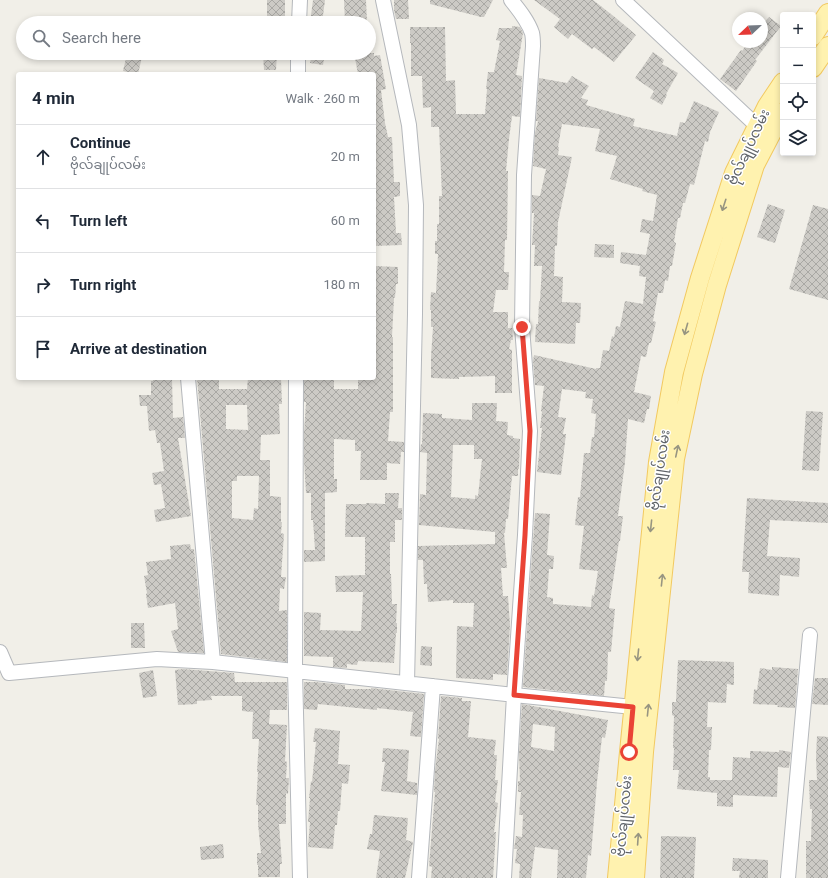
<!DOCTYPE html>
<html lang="en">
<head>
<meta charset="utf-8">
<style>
  body { margin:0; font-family:Roboto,"Noto Sans Myanmar",sans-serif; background:#f2f2f3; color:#1f2937 }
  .controls { position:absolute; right:12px; top:12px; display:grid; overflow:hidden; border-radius:4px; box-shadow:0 2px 6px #0003 }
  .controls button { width:36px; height:36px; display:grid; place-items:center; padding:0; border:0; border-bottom:1px solid #e0e1e3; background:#fff; color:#1f2937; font:20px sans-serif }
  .compass { position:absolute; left:732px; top:12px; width:36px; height:36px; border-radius:50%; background:#fff; box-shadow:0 2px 6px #0003; rotate:247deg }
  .stop { position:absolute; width:12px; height:12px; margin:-9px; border:3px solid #ea4335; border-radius:50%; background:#fff }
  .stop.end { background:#ea4335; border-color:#fff; box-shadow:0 1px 4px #0008 }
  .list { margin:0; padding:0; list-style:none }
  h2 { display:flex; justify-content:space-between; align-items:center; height:52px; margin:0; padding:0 16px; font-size:17px }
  h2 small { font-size:13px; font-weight:400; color:#747a83 }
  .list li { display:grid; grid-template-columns:26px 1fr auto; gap:12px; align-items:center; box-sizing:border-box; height:64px; padding:0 16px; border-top:1px solid #e0e1e3 }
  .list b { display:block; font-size:15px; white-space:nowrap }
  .list p { margin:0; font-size:13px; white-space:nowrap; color:#747a83 }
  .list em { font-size:13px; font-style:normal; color:#747a83 }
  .icon { flex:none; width:22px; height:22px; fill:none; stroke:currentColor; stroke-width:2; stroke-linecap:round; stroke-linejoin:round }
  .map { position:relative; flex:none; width:828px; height:878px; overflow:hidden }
  .search { position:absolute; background:#fff; box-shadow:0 2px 6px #0003; left:16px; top:16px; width:360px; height:44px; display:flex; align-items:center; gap:10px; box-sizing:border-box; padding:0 14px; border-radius:22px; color:#747a83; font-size:15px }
  .panel { position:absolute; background:#fff; box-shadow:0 2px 6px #0003; left:16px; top:72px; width:360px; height:308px; border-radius:4px }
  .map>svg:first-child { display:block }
  .building { fill:url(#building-cross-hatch); fill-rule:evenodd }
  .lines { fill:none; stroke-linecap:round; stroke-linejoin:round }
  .minor-casing { stroke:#b5b8bc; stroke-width:16 }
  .major-casing { stroke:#f2c960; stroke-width:20 }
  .minor { stroke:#fff; stroke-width:14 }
  .major { stroke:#fff2af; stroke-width:18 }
  .oneway { stroke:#979581 }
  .route { stroke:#ea4335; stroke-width:5 }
  .labels { text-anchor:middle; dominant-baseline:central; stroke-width:3; stroke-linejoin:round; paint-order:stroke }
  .street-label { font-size:14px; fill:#5f6368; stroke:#fff }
</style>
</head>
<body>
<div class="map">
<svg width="828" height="878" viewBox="0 0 828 878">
  <defs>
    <pattern id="building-cross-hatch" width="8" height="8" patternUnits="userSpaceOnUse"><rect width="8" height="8" fill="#cccac5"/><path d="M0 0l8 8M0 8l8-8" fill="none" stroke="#a9a8a4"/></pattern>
  </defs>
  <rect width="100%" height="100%" fill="#f1efe8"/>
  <!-- building -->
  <path class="building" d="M267 0H285V20H267Z
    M313 0H325L322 23H310Z
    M344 0H366L367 22 345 23Z
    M394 0H408L409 19H396L394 10Z
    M430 0H493L484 17H481L430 4Z
    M534 0H593L616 18 636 35 614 62 594 47 592 49 572 34 568 39 554 27 560 19Z
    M769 17 781 26 755 60 757 61 736 91 720 79 741 50 742 51 749 42H762V25Z
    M512 26 520 27 523 33 516 75 522 76 520 117 512 116 509 139 506 171H508L507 240H505L504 272H509L508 290H496L493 312H508V328H512L513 340H511L509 349 512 350V393H495V376L459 377V379L431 378V357L433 327H431V310H430L431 292 436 293 438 254H435V241H437V224H439V196H442L439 127H431V107L423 108 422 76H411V43H410V27H445L446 81 455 80 456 114H485L487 89H486L488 72H494L500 41 496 40 499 28H512Z
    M653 52 664 60 662 64 678 73 666 94 667 95 662 105 650 98 654 91 635 78Z
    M263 53H277L276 70H264Z
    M312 53H325L323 65 310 63Z
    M354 53H374V56L380 55 386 89 381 90 385 123 388 137H392L394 182H400V196L394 197 396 233H401L402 245 374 246V74H358Z
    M127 54 142 57 138 74 123 71Z
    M572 76 589 86 581 98 588 100 586 105 635 119 633 126 677 136 680 122 685 123 694 101 719 112 710 132 708 142 705 141 694 185 690 184 685 203H683L680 218H678L674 242 676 243 672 266H670L668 281 665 280 663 293H658L653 321 656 322 651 343H649L646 357 641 356 634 392 651 396 649 409H647L644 423 628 419 625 462 618 516H623L620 541H619L609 608 615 609 611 652H608L607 681H605L604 696 523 687 535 513 550 514 547 555 554 556 553 569H549L547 597 553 598V604L591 607 592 595 594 596 598 571 579 569 584 526 575 525 578 497H580L584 453H590L592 437H594L596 414 591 413 593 399 585 398 586 392 562 389 558 417 566 418 563 434H566L561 475 537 472 542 428H540L542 412 541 411 544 386 535 385 533 361 534 355 596 369V368H600L603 350 609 351 612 336 614 337 616 326 620 327 625 301 643 304 646 277 639 276 640 266 620 263 621 252 646 255 650 234 640 232 642 219 653 221 657 195 642 191 643 189 610 179 617 156 595 151 600 129 562 124 558 147H559L558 155 572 157 558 222 557 246H555L554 276 563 277 562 302 581 303 580 323H576L575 344 535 342 536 324H538L539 301H540L542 266H534L535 245H532L534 213H532V195L540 196 546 169 533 166 535 133 538 121H536L539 78 567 83Z
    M768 204 785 210 775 243 757 237Z
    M813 205 828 209V300L789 289Z
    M595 244 614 245V258L594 257Z
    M374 266 398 267V284H396L395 298H394L392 337H393V412H390L388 441 404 442V452H401L400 464 387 463V480H360L361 451H355V440L334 439V479H337V492L325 493V561L304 562V550H315L313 520H311V493H306L304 460V433L306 402H304V380H334V389H358V378H374Z
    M153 378H172L173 418 183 417 185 438H178L191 516 156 522 154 510 165 508 161 484 154 485 152 473 164 471 160 443H157L155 430 149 431 147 406H140L139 395H151V381H153Z
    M197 378H219V389H247L248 378H281L282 404H279L280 434 261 435 260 460H270V496L281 497V522H282L281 533 284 534 281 577H286L284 589 280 588 279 611 287 610V662L221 654ZM226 405H247L248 430 226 429ZM237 476H259L258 509 254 508 253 520 232 518V481H237Z
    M472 403H497L496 421 508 422 507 435 513 436V438L520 439 519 469H518V476H512L508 519H506L505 533H504L507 568H501L503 596H508L510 625 507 675 493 674V680L456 678 457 626 473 627 474 603H453V600L428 602 427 584H424L423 560H418V546L495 544V532L419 525 420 494 426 495 427 453 420 452 421 444H422L423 413 442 414V418L472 420ZM453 445H474V459H482L478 496 475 495V499L451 497Z
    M806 411 823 412 819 471 802 470Z
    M385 493H399L398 508H402V520H395V542H390V574H391L392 604H397L396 623H397V633H396L394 663 358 661 357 665 347 664V668L333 667V657L304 656V612L321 613 320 630 361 631 363 592H336L335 576 365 575V537H345L346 504H366V503L385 504Z
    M747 498 828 503V523L770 520 767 556 800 558 799 577 780 575 779 596 748 593 749 572H742Z
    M190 544 191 549H194L204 653 178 652 171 631 178 629 175 603 148 608 146 594 147 593 144 576 148 575 146 562 171 559 170 546Z
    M131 623H144L145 648H131Z
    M421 646 432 647V666L420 665Z
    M678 660 734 662V685L727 684 726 703 708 702 707 727H712L711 750H709L708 777H710V780H732L733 757 750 758V751L779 752V750L791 752 789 768 778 767 777 797 733 795V807L717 806V793L677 789 679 770H673L674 748H673L674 716 672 715V702H676Z
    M772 667 798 669 795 708 777 707 778 705 753 704 754 689 757 690 760 668 772 670Z
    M183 669 234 673 235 682H287V710H270L269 724 287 725 285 761 287 762 286 778H289L288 794 286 793V824H279L282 864H280V877H258V865H257V853H261L258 824V805H256L258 772H257L259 739H252L253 712 242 711V696H211L212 700 197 701V704L178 705 175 670Z
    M153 670 157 696 143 698 139 673Z
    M815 678H828V705L812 704Z
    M304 682H315L345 685V689H371V688L424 694 421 737 410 736 413 712 377 708V710L318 704 317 710 304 709Z
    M441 696 462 698V701H471L468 737 496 740 494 755H497L495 780H498L495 802 498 803 494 832H496L493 878H431L432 867 429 866 435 792H434L435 770 439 739H438Z
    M522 704 608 720 605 738 602 737 597 782 591 856 588 855 586 878H557L558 850 535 847 531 878H519L520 864 515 863 517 849H514L516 836 522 837 523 815H519L521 792H518V781H520L519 754ZM533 724 555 727 554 751 531 747Z
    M315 728 340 731 338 764 350 765 348 784 342 783 340 811H338L337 825H335L333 849 308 847 310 822H308L310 798H309L311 781 312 782 316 742H313Z
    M817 736 828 737V878H806V841H811L812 809H810L809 780H817L816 758Z
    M383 748 409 750 407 781 417 783V795L381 791 385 762H382Z
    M374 815 408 818 406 840 413 842 405 878H376L380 851 367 849 370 834H372Z
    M661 836 696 837 694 878H660Z
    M223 844 224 858 201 860 200 847Z
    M733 858 768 860V878H739L740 871H732Z"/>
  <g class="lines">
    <defs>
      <path id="minor" d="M383 0 409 125 416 205 415 314 407 683
        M623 0 757 126
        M299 23 300 0
        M298 74V53
        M188 378 213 662 514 695 633 707
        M296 378 295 671 300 878
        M0 652 9 673 157 659 213 662
        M419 878 433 686
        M504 878 514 695 525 535 530 431 522 327 524 175 533 46C533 42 533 37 532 33 528 21 519 10 511 0
        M788 878 810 635"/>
      <path id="major" d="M813 36 828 13
        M813 68 828 46
        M617 878 629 752 658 462 674 372 700 278 734 173 767 106 783 82
        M635 878 644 752 675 459 693 374 717 285 755 165 779 119 783 112"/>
    </defs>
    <!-- minor casing -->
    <use href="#minor" class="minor-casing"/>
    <!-- major casing -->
    <use href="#major" class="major-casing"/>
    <!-- minor -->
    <use href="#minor" class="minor"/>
    <!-- major -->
    <use href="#major" class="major"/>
  </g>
  <!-- one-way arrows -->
  <defs><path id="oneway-shaft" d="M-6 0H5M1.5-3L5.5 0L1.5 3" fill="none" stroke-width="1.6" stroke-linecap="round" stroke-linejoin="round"/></defs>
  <g class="oneway">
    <use href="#oneway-shaft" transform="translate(724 205) rotate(108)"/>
    <use href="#oneway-shaft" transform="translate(686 329) rotate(106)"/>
    <use href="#oneway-shaft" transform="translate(677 451) rotate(-78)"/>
    <use href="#oneway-shaft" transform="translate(651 526) rotate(96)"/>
    <use href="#oneway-shaft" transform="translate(662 580) rotate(-84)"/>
    <use href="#oneway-shaft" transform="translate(638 655) rotate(96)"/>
    <use href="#oneway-shaft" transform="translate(648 710) rotate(-84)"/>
    <use href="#oneway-shaft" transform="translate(638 839) rotate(-86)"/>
  </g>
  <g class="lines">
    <!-- route -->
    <path class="route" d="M522 327 530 431 525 535 514 695 633 707 629 752"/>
  </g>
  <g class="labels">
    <!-- street labels -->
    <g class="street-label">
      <text transform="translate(748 147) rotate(-65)">ဗိုလ်ချုပ်လမ်း</text>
      <text transform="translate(659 470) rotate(-82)">ဗိုလ်ချုပ်လမ်း</text>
      <text transform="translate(623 816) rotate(-85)">ဗိုလ်ချုပ်လမ်း</text>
    </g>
  </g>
</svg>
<div class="controls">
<button>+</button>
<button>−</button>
<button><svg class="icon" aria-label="locate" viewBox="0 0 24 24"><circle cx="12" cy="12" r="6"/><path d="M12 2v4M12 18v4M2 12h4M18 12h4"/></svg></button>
<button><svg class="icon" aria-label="layers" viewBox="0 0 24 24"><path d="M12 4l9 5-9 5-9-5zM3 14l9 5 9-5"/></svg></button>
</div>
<svg class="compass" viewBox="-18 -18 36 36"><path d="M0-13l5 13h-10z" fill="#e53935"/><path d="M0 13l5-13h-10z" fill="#747a83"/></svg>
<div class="stop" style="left:629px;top:752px"></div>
<div class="stop end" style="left:522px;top:327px"></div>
<div class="search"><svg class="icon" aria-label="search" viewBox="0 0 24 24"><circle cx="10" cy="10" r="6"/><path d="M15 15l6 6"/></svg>Search here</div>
<section class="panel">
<h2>4 min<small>Walk · 260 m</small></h2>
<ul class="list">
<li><svg class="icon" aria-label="ahead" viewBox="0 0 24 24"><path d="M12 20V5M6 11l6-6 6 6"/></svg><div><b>Continue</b><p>ဗိုလ်ချုပ်လမ်း</p></div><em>20 m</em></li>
<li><svg class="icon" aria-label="left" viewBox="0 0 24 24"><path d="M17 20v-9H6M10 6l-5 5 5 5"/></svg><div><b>Turn left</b></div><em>60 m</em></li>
<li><svg class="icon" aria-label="right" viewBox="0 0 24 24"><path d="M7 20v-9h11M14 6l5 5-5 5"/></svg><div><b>Turn right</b></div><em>180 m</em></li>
<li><svg class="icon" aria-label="arrive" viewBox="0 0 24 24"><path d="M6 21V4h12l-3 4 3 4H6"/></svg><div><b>Arrive at destination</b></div></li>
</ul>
</section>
</div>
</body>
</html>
